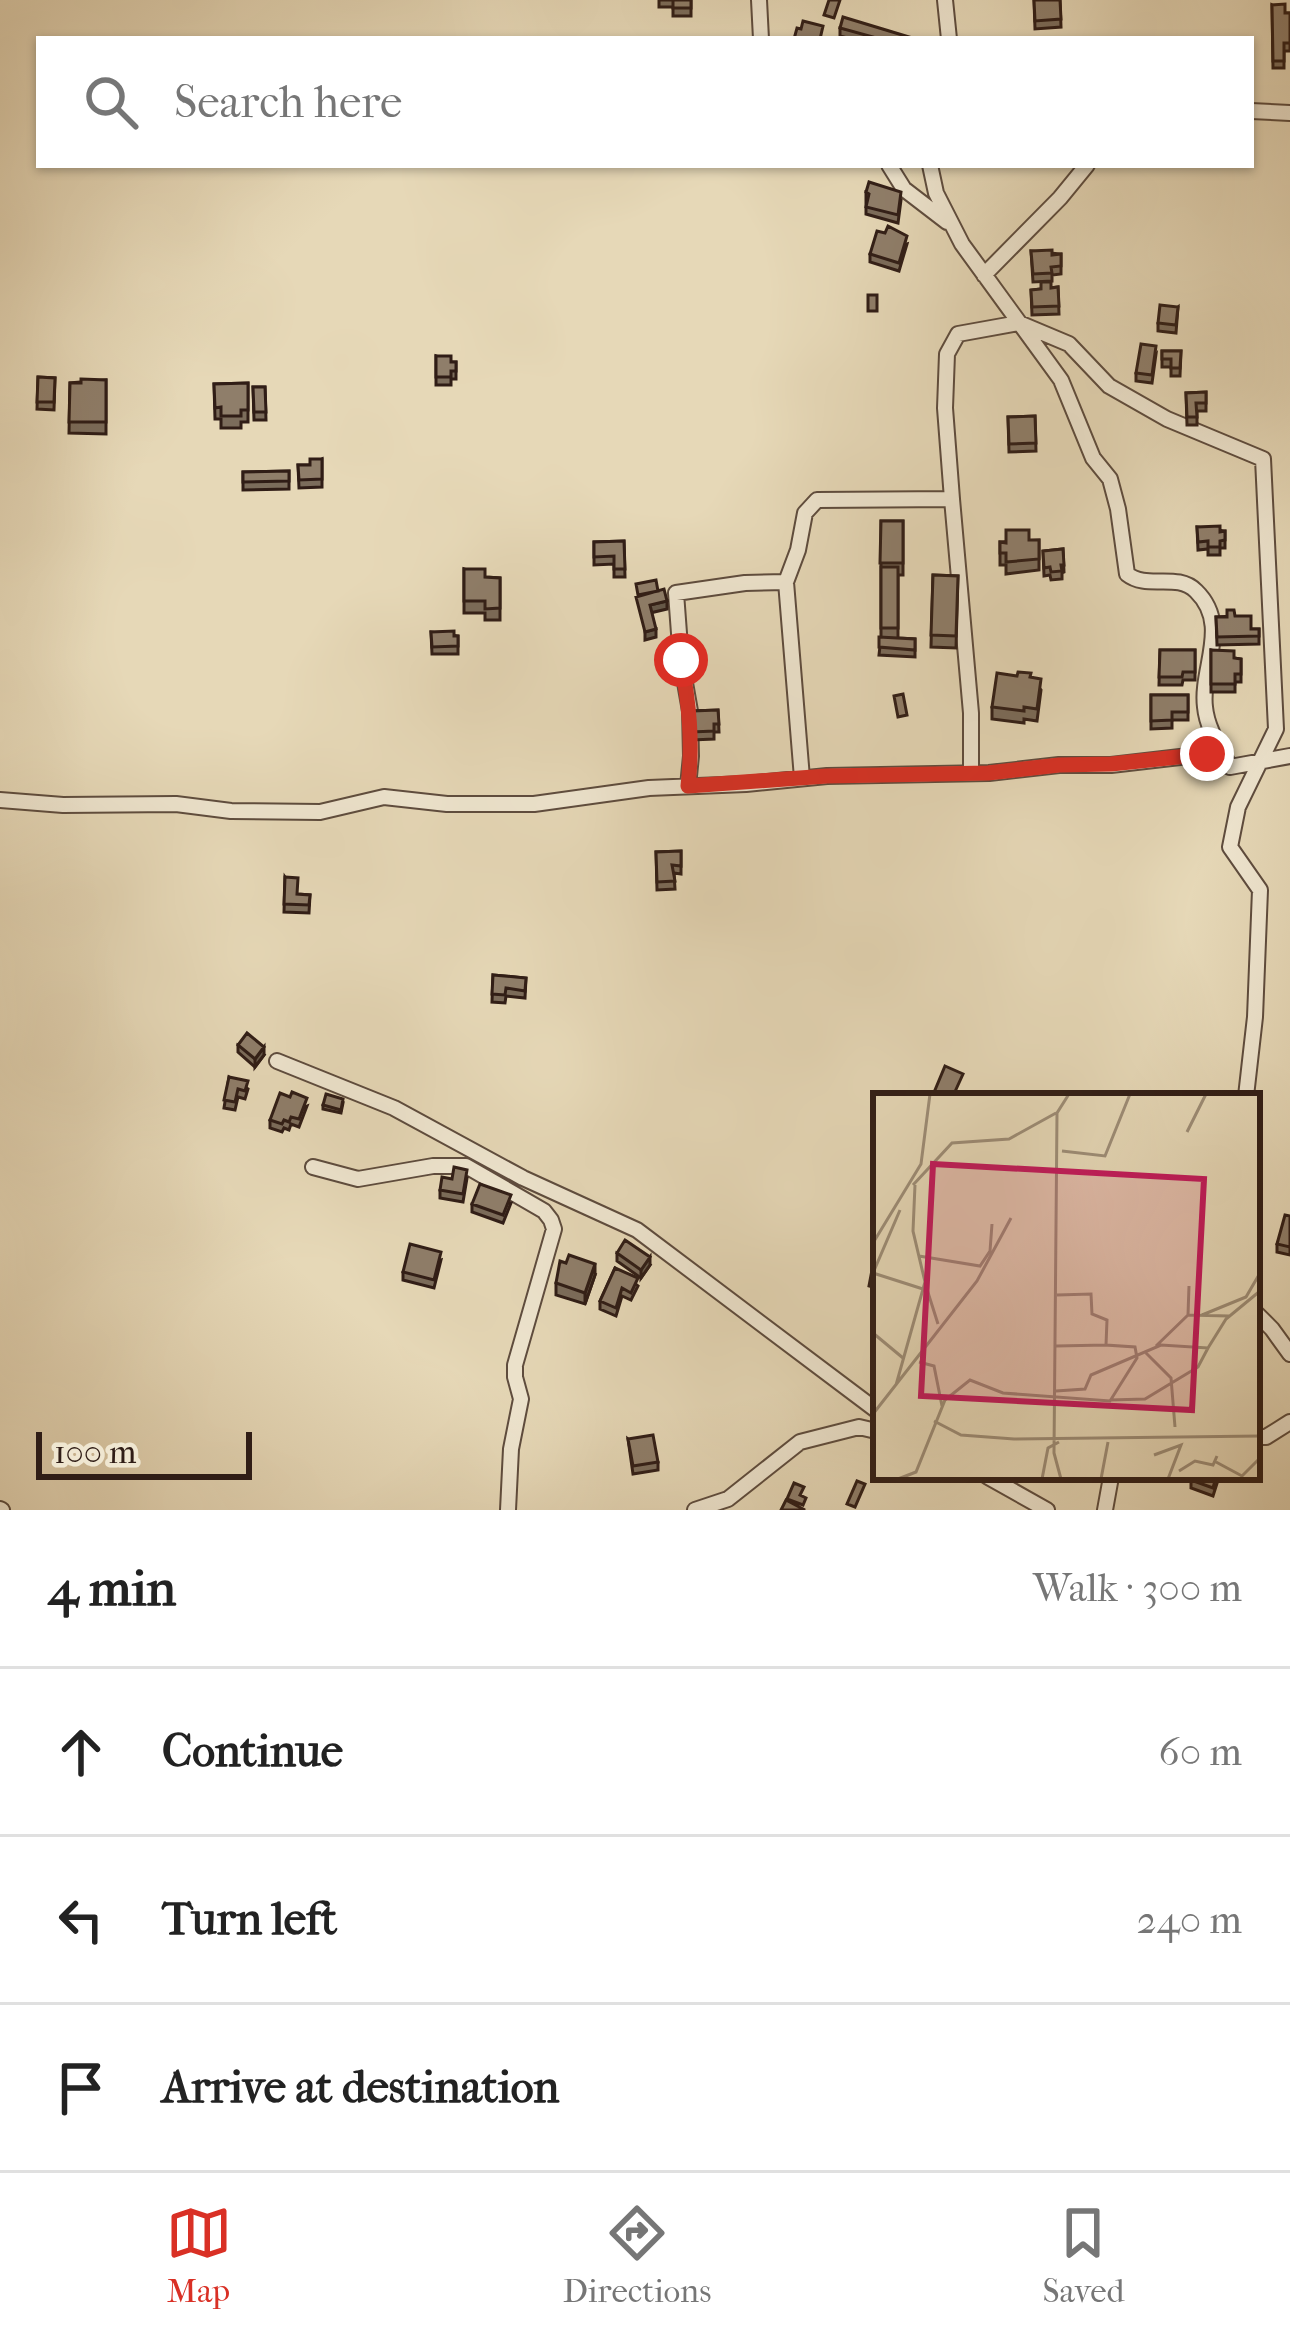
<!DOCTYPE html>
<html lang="en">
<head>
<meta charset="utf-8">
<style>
  body { margin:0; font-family:"IM FELL French Canon",serif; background:#f6f6f6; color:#222 }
  .scale { position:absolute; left:36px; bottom:30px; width:216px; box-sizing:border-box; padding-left:12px; border:6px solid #301d16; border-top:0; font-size:33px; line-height:42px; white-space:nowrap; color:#301d16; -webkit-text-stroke:9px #efe6d0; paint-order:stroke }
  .stop { position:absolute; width:36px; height:36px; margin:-27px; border:9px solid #d93025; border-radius:50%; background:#fff }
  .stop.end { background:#d93025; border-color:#fff; box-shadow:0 3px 12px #0008 }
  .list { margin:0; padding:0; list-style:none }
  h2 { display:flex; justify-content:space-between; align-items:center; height:156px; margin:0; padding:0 48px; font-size:51px }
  h2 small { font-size:39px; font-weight:400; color:#767676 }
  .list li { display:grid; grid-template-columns:78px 1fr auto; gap:36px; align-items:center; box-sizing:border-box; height:168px; padding:0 48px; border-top:3px solid #e0e0e0 }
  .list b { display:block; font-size:45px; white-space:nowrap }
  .list em { font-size:39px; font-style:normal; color:#767676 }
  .icon { flex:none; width:66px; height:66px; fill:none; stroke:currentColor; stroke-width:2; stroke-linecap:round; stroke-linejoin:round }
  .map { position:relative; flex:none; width:1290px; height:1510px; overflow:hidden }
  .search { position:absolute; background:#fff; box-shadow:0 3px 9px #0004; left:36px; right:36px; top:36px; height:132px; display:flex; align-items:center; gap:30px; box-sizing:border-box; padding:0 42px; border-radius:0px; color:#767676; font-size:45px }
  .sheet { height:660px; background:#fff }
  nav { display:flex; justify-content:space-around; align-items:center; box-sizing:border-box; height:168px; border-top:3px solid #e0e0e0; background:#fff; font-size:33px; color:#767676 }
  nav a { display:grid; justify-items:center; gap:6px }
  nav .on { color:#d93025 }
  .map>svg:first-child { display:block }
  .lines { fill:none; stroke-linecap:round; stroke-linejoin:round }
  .street-casing { stroke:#5e4c3e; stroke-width:18 }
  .street { stroke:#efe6d0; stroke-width:14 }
  .wall { fill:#7b6c5b; stroke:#301d16; stroke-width:3 }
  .shaded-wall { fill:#64584a; stroke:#301d16; stroke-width:3 }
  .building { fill:#8f7e6a; stroke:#301d16; stroke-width:3 }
  .route { stroke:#d93025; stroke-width:15 }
  .inset-road { fill:none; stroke:#9d8d77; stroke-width:3 }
  .view { fill:#c2185b; fill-opacity:0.15; stroke:#c2185b; stroke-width:6 }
  .inset-edge { fill:none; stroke:#301d16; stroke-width:6 }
</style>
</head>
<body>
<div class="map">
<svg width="1290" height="1510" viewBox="0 0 1290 1510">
  <rect width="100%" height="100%" fill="#e6d8b7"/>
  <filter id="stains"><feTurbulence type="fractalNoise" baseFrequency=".00167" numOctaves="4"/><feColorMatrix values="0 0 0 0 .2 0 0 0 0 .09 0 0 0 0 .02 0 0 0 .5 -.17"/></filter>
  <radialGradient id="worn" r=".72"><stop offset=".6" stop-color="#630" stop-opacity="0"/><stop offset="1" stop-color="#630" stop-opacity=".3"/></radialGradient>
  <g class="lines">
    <defs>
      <path id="street" d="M759 0 761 39
        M945 0 949 39
        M1251 111 1290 113
        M889 165 904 189 947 222
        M930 165 936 193 962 244 1061 380 1093 458 1110 479 1118 509 1127 574C1147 590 1177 572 1196 591 1231 625 1200 668 1205 707 1207 729 1221 749 1230 767
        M984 275 1060 198 1087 165
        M952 499 971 713V773
        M786 582 802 778
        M688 786 691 756 690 711 681 660 676 593 745 583 786 582 798 550 805 513 817 500 952 499 945 408 947 354 958 334 1019 323 1069 344 1109 386 1167 419 1263 459 1276 729 1238 807 1230 847 1260 890 1255 1017 1246 1096
        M0 800 63 805 176 804 231 811 320 812 384 797 447 804H534L649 788 746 784 827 776 989 773 1059 765H1111L1206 754 1230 767 1290 756
        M277 1061 394 1108 523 1178 637 1230 876 1410
        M313 1167 358 1179 433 1166H466L544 1211 551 1220 554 1229 515 1365V1377L521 1399 511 1449 508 1510
        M1257 1314 1272 1329 1290 1354
        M1257 1437H1266L1290 1422
        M988 1477 1047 1510
        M0 1509 2 1510
        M695 1510 728 1499 800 1442 859 1427 876 1431
        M1105 1510 1111 1477"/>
    </defs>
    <!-- street casing -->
    <use href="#street" class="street-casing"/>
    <!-- street -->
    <use href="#street" class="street"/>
  </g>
  <!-- wall -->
  <path class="wall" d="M659 0H691V16H673V7H659Z
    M1034 0H1060L1061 27 1035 29Z
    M1272 5 1285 13H1290V51H1284V68H1273Z
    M840 28 909 39H851L840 36Z
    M866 192 901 200 898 223 866 214Z
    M907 244 899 271 870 262V254Z
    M1031 251 1061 254V274L1052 275V281L1033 282Z
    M1058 287 1059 314 1032 315 1031 290Z
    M1178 307 1176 333 1158 331V323Z
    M1162 351H1181L1180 376H1171V367H1162Z
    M1156 354 1152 383 1136 381V373Z
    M436 356 451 362H456V379H451V385H436Z
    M38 377 55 378 54 410 37 409Z
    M106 380V434L69 433 70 383Z
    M248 383V422H241V428H221V419H215L214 384Z
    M253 387H265L266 420H254Z
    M1206 392V411H1197V425H1187L1186 393Z
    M1035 416 1036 451 1009 452 1008 417Z
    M322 459V487L299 488 298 465H310Z
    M289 471V489L243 490V472Z
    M881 521H903V575H898V638L915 639V657L879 655 881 637Z
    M1197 527 1225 531V548H1220V555H1208V549L1198 550Z
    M1039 540V570L1006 574V565H1000V542Z
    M624 541 625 577H614V564L594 565V542Z
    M1063 549 1064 572 1062 573V579L1051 580 1050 575 1044 576 1043 551Z
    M464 569 485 577 500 578V620H485V613H464Z
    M933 575 958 576 956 648 931 647Z
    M1235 616 1251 629H1259V644L1217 645 1216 617Z
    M431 632 458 636V654H432Z
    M1160 650H1195V680H1183L1182 685H1159Z
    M1211 650 1234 658 1241 659V682H1235V692H1211Z
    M1030 677 1041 690 1037 721 1024 719V723L992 719V707Z
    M1151 695H1188V720H1172V728L1151 729Z
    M718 710 719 732H714V739L692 740V711Z
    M681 851V874L674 873 675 889 657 890 656 852Z
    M285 877 297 894 310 895 309 913 284 912Z
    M493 975 526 978 525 998 506 996 505 1003 492 1002Z
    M238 1045 264 1055 255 1067 238 1052Z
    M229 1077 248 1089 245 1099 238 1097 235 1110 224 1108Z
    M343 1103 341 1113 323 1109V1105Z
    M307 1106 299 1127 291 1124 289 1130 284 1128 282 1132 270 1128V1120Z
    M467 1178 463 1202 440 1198V1190L452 1179Z
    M511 1203 503 1223 472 1212V1204Z
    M1290 1216V1255L1277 1252V1244Z
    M617 1253 650 1265 641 1278 617 1261Z
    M441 1260 434 1288 403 1280V1272Z
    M615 1268 638 1286 631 1300 622 1296 616 1316 600 1309V1301Z
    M595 1275 585 1304 556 1295V1283Z
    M628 1439 658 1462V1470L633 1474Z
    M1219 1477 1213 1496 1191 1488V1480Z"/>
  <!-- shaded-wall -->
  <path class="shaded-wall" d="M667 601V609L650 613V605Z
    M656 629V637L645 640V632Z
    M264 1047V1055L255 1067V1059Z
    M650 1257V1265L641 1278V1270Z
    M595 1264V1275L585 1304V1293Z"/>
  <!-- building -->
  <path class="building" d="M673 0H691V8H673Z
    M829 0H840L834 18 824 15Z
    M1034 0H1060L1061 19 1035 21Z
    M1285 4V13H1290V43H1284V61H1273L1272 5Z
    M843 17 909 37 908 39H880L840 28Z
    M803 21 823 26 820 39H794L797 28 801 29Z
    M869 182 901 192 898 215 866 207 869 194 866 192Z
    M888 226 907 236 899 263 870 254 877 231 885 233Z
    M1052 250V255L1061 254V266L1051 267 1052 273 1033 274 1031 251Z
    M1041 282H1051V288L1058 287 1059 306 1032 307 1031 290 1041 289Z
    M868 295H877V311H868Z
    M1160 305 1178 307 1176 325 1158 323Z
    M1141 344 1156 346 1152 375 1136 373Z
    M1162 351H1181L1180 368H1171V359H1162Z
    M436 356H451V362H456V371H451V377H436Z
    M38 377 55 378 54 402H37Z
    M81 379 106 380V422H69L70 383H81Z
    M248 383V410H241V416H221V407L215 408 214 384Z
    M253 387H265L266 412H254Z
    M1206 392V403H1196L1197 417H1187L1186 393Z
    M1035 416 1036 443 1009 444 1008 417Z
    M310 459H322V479L299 480 298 465H310Z
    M289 471V481L243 482V472Z
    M881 521H903V563H880Z
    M1220 526V532L1225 531V540L1220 541V547H1208V541L1198 542 1197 527Z
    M1006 530H1029V540H1039V559L1006 562V553H1000V542L1006 543Z
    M624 541 625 569H614V556L594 557V542Z
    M1063 549 1064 565H1061L1062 571 1051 572 1050 567 1044 568 1043 551Z
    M881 567H898V628H881Z
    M464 569H485V577L500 578V608L485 609V601H464Z
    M933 575 958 576 956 636 931 635Z
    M656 580 658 591 638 595 636 584Z
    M664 589 667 601 650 605 656 629 645 632 636 597Z
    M1227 610H1234L1235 616H1251V629H1259V636L1217 637 1216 617H1227Z
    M454 631V636H458V646L432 647 431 632Z
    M879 637 915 639V650L879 647Z
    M1160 650H1195V672H1183L1182 677H1159Z
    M1211 650 1234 651V658L1241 659V674H1235V684H1211Z
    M1018 672 1031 673 1030 677 1041 679 1037 709 1024 707V711L992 707 997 673 1017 676Z
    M903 694 907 715 898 717 894 696Z
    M1151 695H1188V712H1172V720L1151 721Z
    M718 710 719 724H714V731L692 732V711Z
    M681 851V866L672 865 675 881 657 882 656 852Z
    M285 877 298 878 297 894 310 895 309 905 284 904Z
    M493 975 526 978 525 991 506 988 505 995 492 994Z
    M247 1033 264 1047 255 1059 238 1045Z
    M945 1066 963 1074 953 1096 935 1090Z
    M229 1077 248 1081 245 1091 238 1089 235 1102 224 1100Z
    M292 1092 307 1098 299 1119 291 1117 289 1122 284 1120 282 1124 270 1120 280 1093 290 1097Z
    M326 1094 343 1099 341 1110 323 1105Z
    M454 1167 467 1170 463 1194 440 1190 442 1177 452 1179Z
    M480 1184 511 1195 503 1215 472 1204Z
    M1285 1215 1290 1216V1247L1277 1244Z
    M625 1240 650 1257 641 1270 617 1253Z
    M410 1244 441 1252 434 1280 403 1272Z
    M569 1255 595 1264 585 1293 556 1283 560 1261 566 1263Z
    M615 1268 638 1278 631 1293 622 1288 616 1308 600 1301Z
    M872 1270H876V1288L869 1286Z
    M653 1435 658 1462 633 1466 628 1439Z
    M1192 1477H1216L1213 1488 1191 1480Z
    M857 1481 865 1484 855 1507 847 1504Z
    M794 1483 804 1487 800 1495 806 1498 803 1505 787 1499Z
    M786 1500 805 1510H781Z"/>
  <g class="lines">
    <!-- route -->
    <path class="route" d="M681 660C689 703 693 742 688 786L827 776 988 773 1059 765 1111 764 1207 754"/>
  </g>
  <!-- overview -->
  <g transform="translate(873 1093)">
    <rect width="387" height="387" fill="#e6d8b7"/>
    <path class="inset-road" d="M314 39 333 1M189 58 232 63 257 1M40 92 79 50 136 46 183 20M27 117 0 180 50 196M0 150 48 71 57 1M46 163 107 173 117 158 119 131M52 190 65 231M316 193 315 222 356 223M329 222 373 204 387 180M0 240 30 265M183 253 233 252M283 253 315 222M273 260 298 285 302 334M46 269 61 273 69 313M23 292 52 189 40 138 42 92M183 298 212 296 218 282 288 252 335 255 353 226 387 198M237 307 272 306 325 274 335 255M0 321 104 188 138 125M61 328 88 342 141 346 387 343M281 362 308 352 295 386M343 369 369 383 387 365M306 378 322 368 340 372 344 363M25 386 43 379 72 307 97 287 130 300 237 308 264 265 262 254 233 252 234 227 219 221 218 201 184 202M169 386 175 355 186 349M188 386 181 360 184 20 196 1M228 386 235 349"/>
    <path class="view" d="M60 71 331 86 319 317 48 303Z"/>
    <rect width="387" height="387" class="inset-edge"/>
  </g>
  <rect width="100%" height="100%" filter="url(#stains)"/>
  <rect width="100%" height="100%" fill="url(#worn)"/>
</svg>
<div class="scale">100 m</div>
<div class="stop" style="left:681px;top:660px"></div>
<div class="stop end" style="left:1207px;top:754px"></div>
<div class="search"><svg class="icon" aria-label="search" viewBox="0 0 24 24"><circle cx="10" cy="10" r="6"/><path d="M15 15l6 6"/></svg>Search here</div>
</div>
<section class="sheet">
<h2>4 min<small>Walk · 300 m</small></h2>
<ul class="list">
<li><svg class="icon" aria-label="ahead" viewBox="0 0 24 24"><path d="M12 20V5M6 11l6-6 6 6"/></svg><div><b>Continue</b></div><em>60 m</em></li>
<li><svg class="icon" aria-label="left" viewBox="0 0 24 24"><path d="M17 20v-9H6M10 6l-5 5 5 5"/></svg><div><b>Turn left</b></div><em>240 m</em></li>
<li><svg class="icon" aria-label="arrive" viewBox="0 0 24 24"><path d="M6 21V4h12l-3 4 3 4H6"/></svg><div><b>Arrive at destination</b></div></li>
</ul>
</section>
<nav>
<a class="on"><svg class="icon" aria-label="map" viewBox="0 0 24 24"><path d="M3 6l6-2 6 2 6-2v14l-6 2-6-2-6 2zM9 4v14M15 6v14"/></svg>Map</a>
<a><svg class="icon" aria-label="directions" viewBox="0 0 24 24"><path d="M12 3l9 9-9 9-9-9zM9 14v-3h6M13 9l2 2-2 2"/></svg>Directions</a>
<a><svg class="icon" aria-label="saved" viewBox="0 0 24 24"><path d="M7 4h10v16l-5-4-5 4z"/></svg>Saved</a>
</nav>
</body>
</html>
